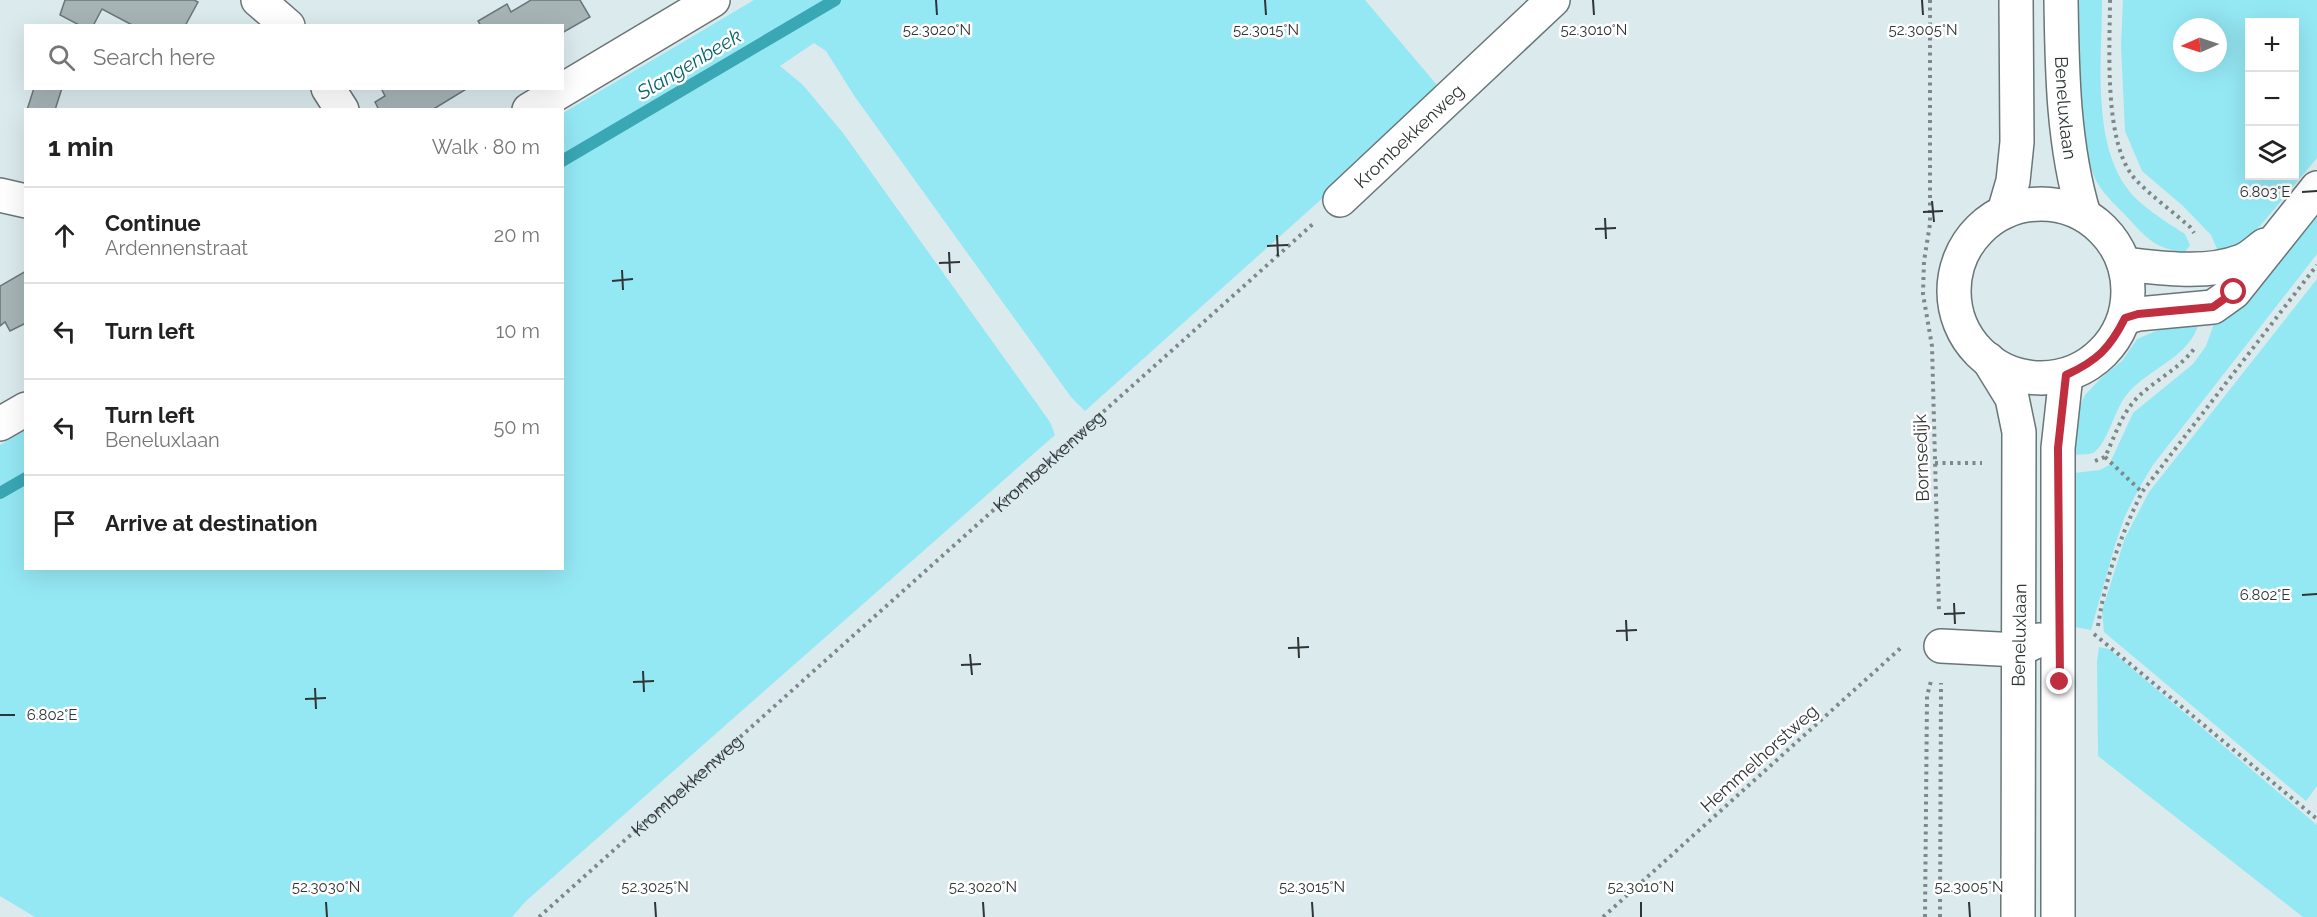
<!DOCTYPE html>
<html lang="en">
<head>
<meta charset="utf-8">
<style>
  body { margin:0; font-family:Raleway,sans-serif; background:#f6f6f6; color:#222 }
  .controls { position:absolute; right:18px; top:18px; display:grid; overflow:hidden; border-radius:0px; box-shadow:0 6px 24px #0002 }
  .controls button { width:54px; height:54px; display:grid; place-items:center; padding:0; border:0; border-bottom:2px solid #e0e0e0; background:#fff; color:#222; font:30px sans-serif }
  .compass { position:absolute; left:2173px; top:18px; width:54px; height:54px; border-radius:50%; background:#fff; box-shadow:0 6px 24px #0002; rotate:267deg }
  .stop { position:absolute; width:18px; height:18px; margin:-14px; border:4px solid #bf2f3f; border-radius:50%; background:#fff }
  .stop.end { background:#bf2f3f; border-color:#fff; box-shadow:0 2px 6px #0008 }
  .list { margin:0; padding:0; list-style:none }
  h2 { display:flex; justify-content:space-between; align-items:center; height:78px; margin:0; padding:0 24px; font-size:26px }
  h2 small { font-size:20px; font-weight:400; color:#767676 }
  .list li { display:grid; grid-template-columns:39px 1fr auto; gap:18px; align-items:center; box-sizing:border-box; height:96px; padding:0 24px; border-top:2px solid #e0e0e0 }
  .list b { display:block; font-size:22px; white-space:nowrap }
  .list p { margin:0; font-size:20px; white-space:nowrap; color:#767676 }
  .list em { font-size:20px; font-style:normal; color:#767676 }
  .icon { flex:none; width:33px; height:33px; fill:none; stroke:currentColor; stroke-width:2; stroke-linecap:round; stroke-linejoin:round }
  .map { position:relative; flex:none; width:2317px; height:917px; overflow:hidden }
  .search { position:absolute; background:#fff; box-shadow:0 6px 24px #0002; left:24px; top:24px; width:540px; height:66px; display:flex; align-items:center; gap:15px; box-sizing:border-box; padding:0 21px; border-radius:0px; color:#767676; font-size:22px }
  .panel { position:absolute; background:#fff; box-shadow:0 6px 24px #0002; left:24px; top:108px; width:540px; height:462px; border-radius:0px }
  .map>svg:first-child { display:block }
  .green { fill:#94e8f4; fill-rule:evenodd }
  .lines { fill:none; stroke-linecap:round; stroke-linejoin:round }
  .stream { stroke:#3aa7b5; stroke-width:12 }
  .building { fill:#a6b4b6; stroke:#6a777a; stroke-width:1.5 }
  .minor-casing { stroke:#697678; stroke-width:36 }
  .path { stroke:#7e888a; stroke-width:4; stroke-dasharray:3 4.5; stroke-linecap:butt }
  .minor { stroke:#fff; stroke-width:33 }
  .route { stroke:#bf2f3f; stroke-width:8 }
  .ticks { fill:none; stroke:#2f3536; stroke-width:2 }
  .labels { text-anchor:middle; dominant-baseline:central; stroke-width:5; stroke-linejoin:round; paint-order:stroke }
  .street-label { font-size:18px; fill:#2f3536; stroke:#fff }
  .water-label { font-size:20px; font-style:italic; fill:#06636d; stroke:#fff }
  .ticks-label { font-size:15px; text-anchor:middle; fill:#2f3536; stroke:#fff; stroke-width:5; stroke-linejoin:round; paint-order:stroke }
</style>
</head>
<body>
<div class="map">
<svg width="2317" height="917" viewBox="0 0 2317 917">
  <rect width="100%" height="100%" fill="#dbeaed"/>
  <!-- green -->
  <path class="green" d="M754 0H1365L1442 91 1085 411 1071 397 855 97 826 51 814 43 780 66 803 85 843 133 1050 422 1055 435 526 901 512 917H35L0 896V445L25 430 26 568H562L563 113Z
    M2079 0H2102C2102 58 2091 145 2130 192 2141 206 2169 224 2185 234L2190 245 2185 252C2156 249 2147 239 2128 218 2119 208 2107 198 2100 187 2075 150 2079 46 2079 0Z
    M2123 0H2317V158L2261 225 2238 246 2218 251 2211 235 2183 206 2142 171 2125 131 2121 46ZM2250 22H2294V176H2250ZM2182 27H2218V63H2182Z
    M2317 193V254L2153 465 2139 488 2125 516 2115 545 2091 630 2075 627 2074 473 2100 470 2109 465 2133 413 2193 364 2206 346 2215 321Z
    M2317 279V786L2306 801 2104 632 2102 611 2125 538 2149 492Z
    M2199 322C2191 358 2145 369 2125 397 2115 410 2106 446 2093 453 2088 455 2080 454 2075 455L2077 412 2085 395 2103 376 2122 361 2137 339 2170 325Z
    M2099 647 2109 649 2317 825V917H2303L2098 756 2097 662Z"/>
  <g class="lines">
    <!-- stream -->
    <path class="stream" d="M562 161 835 0
      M0 493 26 478"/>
  </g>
  <!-- building -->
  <path class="building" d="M65 0H194L198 2 185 26H134L102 9 93 26H81L60 15Z
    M531 0H580L590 17 562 33V26H481L478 21 507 4 511 12Z
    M34 88H62L55 110H27Z
    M381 88H468L432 110H379L375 102 385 96Z
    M26 271V323L10 331 5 322 0 326V286Z"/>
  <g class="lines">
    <defs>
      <g id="minor">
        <path d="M258 0 288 26"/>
        <path id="s2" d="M2061 0C2062 72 2063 145 2084 215"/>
        <path d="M328 88 342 110"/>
        <path d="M529 110 713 0"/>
        <path d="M0 195 26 201"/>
        <path id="s3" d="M1340 200 1553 0"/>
        <circle cx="2041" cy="291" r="87"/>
        <path d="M2004 212 2013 181 2017 142 2016 0"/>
        <path d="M2124 264C2162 268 2206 275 2242 261 2250 258 2258 250 2265 245"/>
        <path d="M2125 318 2138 314 2213 307 2234 292 2317 188"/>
        <path d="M1988 359 2012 398 2019 432 2018 917"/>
        <path d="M0 424 26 409"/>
        <path d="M1941 646 2018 650 2039 640"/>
        <path d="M2058 917V448L2066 375"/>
      </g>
    </defs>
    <!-- minor casing -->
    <use href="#minor" class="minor-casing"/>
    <!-- path -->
    <g class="path">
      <path d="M1930 0V224L1924 261 1923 294 1932 346 1939 610"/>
      <path d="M2110 0C2110 46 2103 143 2135 179 2151 196 2172 211 2190 227L2194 233"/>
      <path d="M2105 457 2142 492"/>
      <path d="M2095 461 2105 457C2115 436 2122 412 2139 396 2157 379 2182 367 2196 346"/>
      <path d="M1935 463H1982"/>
      <path d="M2098 626C2105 578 2121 535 2142 492L2317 265"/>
      <path d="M2094 634 2317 819"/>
      <path id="s1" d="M539 917 1313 224"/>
      <path d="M1603 917 1903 646"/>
      <path d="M1925 917 1927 696 1931 681"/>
      <path d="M1940 917 1941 683"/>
    </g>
    <!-- minor -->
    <use href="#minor" class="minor"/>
  </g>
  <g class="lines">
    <!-- route -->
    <path class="route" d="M2060 682 2058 448 2066 375C2097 361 2110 348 2125 318L2138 314 2213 307 2234 292"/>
  </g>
  <!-- ticks -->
  <path class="ticks" d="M936 0 937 15M1265 0 1266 15M1593 0 1594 15M1922 0 1923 15M2302 192 2317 191M1932 201 1934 222M1923 212 1943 211M1605 218 1606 239M1595 229 1616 228M1277 235 1278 256M1267 246 1288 245M949 252 950 273M939 263 960 262M622 270 623 290M612 281 633 279M2302 595 2317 594M1954 603 1955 624M1944 614 1965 613M1626 620 1627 641M1616 631 1637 630M1298 637 1299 658M1288 648 1309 647M970 654 972 675M961 665 981 664M643 671 644 692M633 682 654 681M315 688 316 709M305 699 326 698M0 715H15M326 902 327 917M655 902 656 917M983 902 984 917M1312 902 1313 917M1641 902V917M1969 902 1970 917"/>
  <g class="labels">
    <!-- street labels -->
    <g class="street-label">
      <text stroke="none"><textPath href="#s2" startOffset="108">Beneluxlaan</textPath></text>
      <text stroke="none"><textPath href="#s3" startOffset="94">Krombekkenweg</textPath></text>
      <text transform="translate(1921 458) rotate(-92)">Bornsedijk</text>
      <text stroke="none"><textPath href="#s1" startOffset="684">Krombekkenweg</textPath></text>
      <text transform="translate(2019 635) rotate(-89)">Beneluxlaan</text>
      <text transform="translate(1759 758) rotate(-42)">Hemmelhorstweg</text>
      <text stroke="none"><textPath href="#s1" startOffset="198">Krombekkenweg</textPath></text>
    </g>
    <!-- water labels -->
    <g class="water-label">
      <text transform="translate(689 64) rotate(-31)">Slangenbeek</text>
    </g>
  </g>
  <g class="ticks-label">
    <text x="937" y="35">52.3020°N</text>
    <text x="1266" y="35">52.3015°N</text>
    <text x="1594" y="35">52.3010°N</text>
    <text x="1923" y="35">52.3005°N</text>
    <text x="2265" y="197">6.803°E</text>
    <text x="2265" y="600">6.802°E</text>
    <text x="52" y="720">6.802°E</text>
    <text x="326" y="892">52.3030°N</text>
    <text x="655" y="892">52.3025°N</text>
    <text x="983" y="892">52.3020°N</text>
    <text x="1312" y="892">52.3015°N</text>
    <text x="1641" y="892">52.3010°N</text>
    <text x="1969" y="892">52.3005°N</text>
  </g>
</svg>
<div class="controls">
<button>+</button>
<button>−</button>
<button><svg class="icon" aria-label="layers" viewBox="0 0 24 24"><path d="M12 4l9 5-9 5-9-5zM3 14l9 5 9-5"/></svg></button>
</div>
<svg class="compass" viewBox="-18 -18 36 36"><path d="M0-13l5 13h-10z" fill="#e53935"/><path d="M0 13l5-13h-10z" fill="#767676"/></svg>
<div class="stop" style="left:2234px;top:292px"></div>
<div class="stop end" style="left:2060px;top:682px"></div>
<div class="search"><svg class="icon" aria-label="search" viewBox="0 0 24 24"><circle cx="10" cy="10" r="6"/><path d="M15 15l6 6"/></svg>Search here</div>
<section class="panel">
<h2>1 min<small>Walk · 80 m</small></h2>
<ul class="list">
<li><svg class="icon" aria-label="ahead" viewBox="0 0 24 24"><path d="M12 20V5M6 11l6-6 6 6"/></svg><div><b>Continue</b><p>Ardennenstraat</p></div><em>20 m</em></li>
<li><svg class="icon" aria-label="left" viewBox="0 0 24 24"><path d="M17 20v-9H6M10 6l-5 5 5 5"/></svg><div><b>Turn left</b></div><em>10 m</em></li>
<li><svg class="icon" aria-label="left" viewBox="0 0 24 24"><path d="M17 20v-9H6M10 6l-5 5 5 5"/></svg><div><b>Turn left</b><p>Beneluxlaan</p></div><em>50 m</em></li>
<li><svg class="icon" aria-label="arrive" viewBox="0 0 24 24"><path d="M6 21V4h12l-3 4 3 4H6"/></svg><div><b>Arrive at destination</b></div></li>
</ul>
</section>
</div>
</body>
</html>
